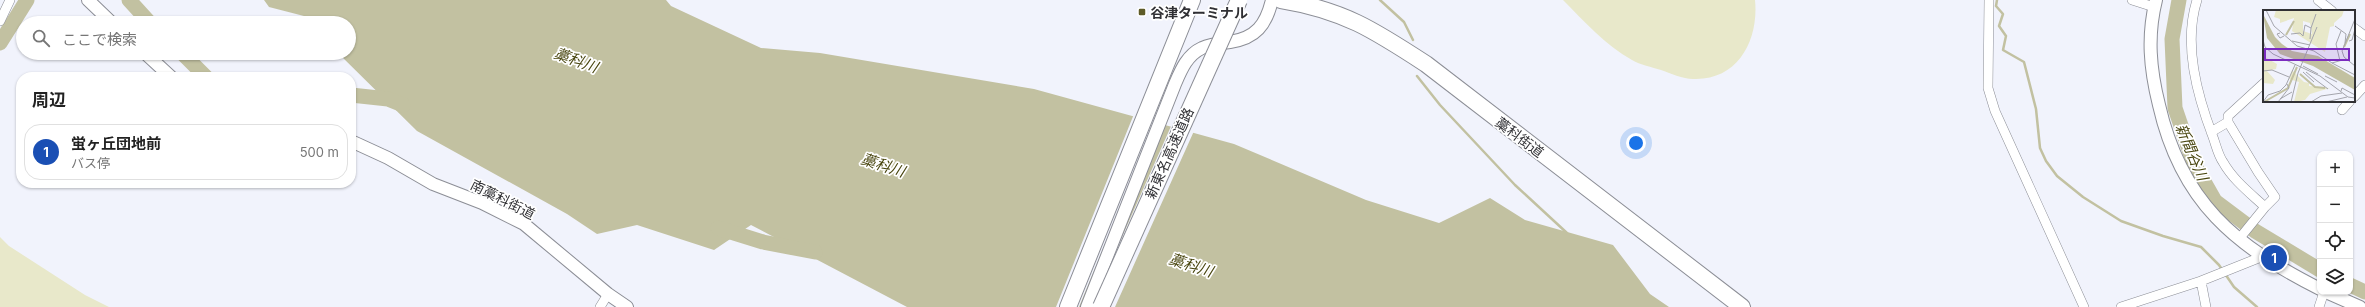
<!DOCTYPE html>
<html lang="ja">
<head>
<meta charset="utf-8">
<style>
  body { margin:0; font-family:Inter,"Noto Sans JP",sans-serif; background:#f6f6f6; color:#222 }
  .controls { position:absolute; right:12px; bottom:12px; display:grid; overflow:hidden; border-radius:8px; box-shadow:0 1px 3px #0004 }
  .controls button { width:36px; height:36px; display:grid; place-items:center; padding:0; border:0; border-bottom:1px solid #e0e0e0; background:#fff; color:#222; font:20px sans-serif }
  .you { position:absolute; left:1636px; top:143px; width:14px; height:14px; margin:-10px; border:3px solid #fff; border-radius:50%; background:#1a73e8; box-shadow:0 0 0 6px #1a73e833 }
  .badge { display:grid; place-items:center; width:26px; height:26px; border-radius:50%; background:#5e5b28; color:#fff; font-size:13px; font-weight:700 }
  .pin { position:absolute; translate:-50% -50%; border:2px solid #fff; box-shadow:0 1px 4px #0006 }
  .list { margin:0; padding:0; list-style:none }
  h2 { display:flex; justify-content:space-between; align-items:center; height:52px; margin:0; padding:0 16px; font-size:17px }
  h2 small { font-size:13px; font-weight:400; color:#767676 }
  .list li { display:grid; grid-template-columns:26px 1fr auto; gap:12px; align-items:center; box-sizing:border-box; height:56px; margin:0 8px 8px; padding:0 8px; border:1px solid #e0e0e0; border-radius:16px }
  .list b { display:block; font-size:15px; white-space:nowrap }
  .list p { margin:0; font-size:13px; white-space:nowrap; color:#767676 }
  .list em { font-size:13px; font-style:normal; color:#767676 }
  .icon { flex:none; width:22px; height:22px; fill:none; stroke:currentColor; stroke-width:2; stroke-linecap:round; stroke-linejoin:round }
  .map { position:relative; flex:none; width:2365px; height:307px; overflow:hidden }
  .search { position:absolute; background:#fff; box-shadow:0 1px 3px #0004; left:16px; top:16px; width:340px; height:44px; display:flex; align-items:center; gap:10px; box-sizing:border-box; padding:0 14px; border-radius:22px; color:#767676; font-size:15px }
  .panel { position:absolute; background:#fff; box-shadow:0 1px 3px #0004; left:16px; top:72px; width:340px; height:116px; border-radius:16px }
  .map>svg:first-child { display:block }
  .green { fill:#e8e8ca }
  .water { fill:#c2c1a1 }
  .pier { fill:#f1f3fc }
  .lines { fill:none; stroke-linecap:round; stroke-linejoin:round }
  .stream { stroke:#c2c1a1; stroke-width:2.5 }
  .river { stroke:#c2c1a1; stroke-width:15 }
  .street-casing { stroke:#8c8e96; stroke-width:10 }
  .secondary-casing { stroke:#8c8e96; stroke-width:14 }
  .highway-casing { stroke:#8c8e96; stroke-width:18 }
  .street { stroke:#fff; stroke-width:9 }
  .secondary { stroke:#fff; stroke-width:12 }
  .highway { stroke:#fff; stroke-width:16 }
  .highway-bridge-casing { stroke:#8c8e96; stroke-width:18; stroke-linecap:butt }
  .highway-bridge { stroke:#fff; stroke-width:16 }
  .poi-dot { fill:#5e5b28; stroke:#fff; stroke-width:1.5 }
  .labels { text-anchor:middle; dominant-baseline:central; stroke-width:3.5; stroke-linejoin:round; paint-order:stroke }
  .poi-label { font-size:14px; font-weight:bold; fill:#303034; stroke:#fff; text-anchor:start }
  .street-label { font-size:14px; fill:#303034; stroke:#fff }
  .water-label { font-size:15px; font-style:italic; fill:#48450e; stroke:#fff }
  .inset-river { fill:none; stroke:#c2c1a1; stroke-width:2 }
  .inset-road { fill:none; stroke:#a4a5ac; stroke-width:1 }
  .view { fill:#7b2cbf; fill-opacity:0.15; stroke:#7b2cbf; stroke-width:2 }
  .inset-edge { fill:none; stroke:#303034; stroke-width:2 }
</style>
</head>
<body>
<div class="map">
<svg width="2365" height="307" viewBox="0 0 2365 307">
  <rect width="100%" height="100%" fill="#f1f3fc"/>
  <!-- green -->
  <path class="green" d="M1563 0H1755C1759 40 1738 81 1693 79 1683 79 1670 73 1661 70 1652 67 1640 65 1632 60 1605 45 1584 21 1563 0Z
    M0 237 9 246 85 295 109 307H0Z"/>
  <!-- water -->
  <path class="water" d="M264 0H666L671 6 761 48 820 53 1034 89 1234 144 1366 200 1439 223 1490 198 1525 220 1613 245 1650 294 1669 307H907L751 225 714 250 637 225 597 234 567 214 417 131 338 53H349V23H331L269 7Z"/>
  <!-- pier -->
  <path class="pier" d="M1134 114 1156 120 1079 307H1056Z
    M1172 124 1194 131 1115 307H1091Z"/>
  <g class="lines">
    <!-- stream -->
    <path class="stream" d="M1380 0 1404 22 1413 40
      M1997 0 1996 6 2003 14 1999 26 2006 36 2003 50 2024 62 2036 109 2040 148 2046 161 2057 176 2083 197 2121 221 2163 236 2201 247 2219 265 2234 287 2257 307
      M1417 76 1440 105 1515 185 1567 233"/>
    <!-- river -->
    <path class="river" d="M129 0 150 23
      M2179 0 2172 39 2175 108 2194 164 2215 201 2255 231 2320 270
      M0 43 27 0
      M182 53 206 77
      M351 95 388 99 403 105
      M718 228 763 242 815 252
      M2350 285 2365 292"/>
    <defs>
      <path id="street" d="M1989 0 1988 88 1995 111 2084 307
        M2132 0 2154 7
        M2197 0C2183 44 2197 95 2213 137 2216 145 2218 155 2223 162 2233 180 2250 193 2265 207
        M2318 0 2332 11
        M0 21 10 0
        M2354 28 2365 36
        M2354 97 2365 85
        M2342 110 2350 101
        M2228 122 2258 172 2275 197 2265 207 2239 239
        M2211 132 2228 122V116L2264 83
        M2201 281 2206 307
        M600 307 608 294
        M2121 307 2201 281 2261 257
        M2319 307 2324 292"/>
      <path id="secondary" d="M88 0 112 23
        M2156 0C2147 36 2150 69 2159 105 2181 202 2235 246 2320 289
        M145 53 171 77
        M351 141 388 158 433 184 482 203 524 224 608 294 627 307
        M2326 292 2360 307
        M1087 307 1175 84C1181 70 1187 55 1202 48 1210 44 1221 43 1230 42 1256 38 1266 25 1272 0"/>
      <path id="highway" d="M1281 0C1343 10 1374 30 1426 64L1742 307
        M1068 307 1192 0"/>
    </defs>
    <!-- street casing -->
    <use href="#street" class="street-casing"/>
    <!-- secondary casing -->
    <use href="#secondary" class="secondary-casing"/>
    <!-- highway casing -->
    <use href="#highway" class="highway-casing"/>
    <!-- street -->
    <use href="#street" class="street"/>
    <!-- secondary -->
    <use href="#secondary" class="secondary"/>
    <!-- highway -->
    <use href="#highway" class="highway"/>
    <defs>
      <path id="highway-bridge" d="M1101 307 1239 0"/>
    </defs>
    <!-- highway-bridge casing -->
    <use href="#highway-bridge" class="highway-bridge-casing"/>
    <!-- highway-bridge -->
    <use href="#highway-bridge" class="highway-bridge"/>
  </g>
  <!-- markers -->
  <rect class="poi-dot" x="1138" y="8" width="8" height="8" rx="2"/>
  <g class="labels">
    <!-- poi labels -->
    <g class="poi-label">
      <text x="1150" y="12">谷津ターミナル</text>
    </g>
    <!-- street labels -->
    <g class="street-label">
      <text transform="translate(1520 137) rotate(37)">藁科街道</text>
      <text transform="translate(1169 153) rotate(-66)">新東名高速道路</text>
      <text transform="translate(503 199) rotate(27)">南藁科街道</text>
    </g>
    <!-- water labels -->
    <g class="water-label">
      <text transform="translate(576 60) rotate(20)">藁科川</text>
      <text transform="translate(2192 152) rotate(67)">新間谷川</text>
      <text transform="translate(883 165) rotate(18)">藁科川</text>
      <text transform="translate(1191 265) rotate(18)">藁科川</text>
    </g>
  </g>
  <!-- overview -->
  <g transform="translate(2263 10)">
    <rect width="92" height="92" fill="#f1f3fc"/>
    <path d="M13 0H81L79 6 71 13V16L67 17 62 42 29 21 31 8 17 13V9L11 7ZM40 11 47 13 49 24 40 21ZM0 46 14 54 13 59 4 61 12 70 10 74 0 73ZM29 60 41 72 46 73V76L67 78 47 84 42 90 31 92 36 72 26 69Z" fill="#e8e8ca" fill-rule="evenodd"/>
    <path d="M0 4 12 27 19 34 29 41 55 46 92 68V80L50 56 17 44 4 28Z" fill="#c2c1a1"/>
    <path class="inset-river" d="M23 25 31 11M81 37 87 24M37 64 52 77 62 78M1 92 25 78 34 57"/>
    <path class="inset-road" d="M3 0 11 16 34 36 51 41 69 53 92 65M92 9 79 41 81 47 92 56M72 16 83 24 82 33M17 23 14 24 17 28 21 26M28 24 37 23 40 26 42 15 48 18M47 29 48 18 53 4M0 30 2 37 10 44 57 66 85 87 92 88M29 31 47 35M86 31 89 30 92 19M77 51 73 34 78 21M69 53 83 49M40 56 55 64M0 61 9 60 26 67M40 62 51 72M43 62 53 70M62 66 74 72M53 70 65 79M78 81 79 78 92 85M17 89 29 82M0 92 5 85 17 81 23 75 32 55M15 92 26 78 24 74M28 92 35 63 54 17M48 92 58 86 79 83M63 92 84 87"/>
    <path class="view" d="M2 39H86V50H2Z"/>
    <rect width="92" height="92" class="inset-edge"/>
  </g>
</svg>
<div class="controls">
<button>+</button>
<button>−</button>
<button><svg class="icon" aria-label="locate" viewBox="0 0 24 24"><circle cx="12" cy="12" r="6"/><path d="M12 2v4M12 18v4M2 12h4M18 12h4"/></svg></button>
<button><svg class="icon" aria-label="layers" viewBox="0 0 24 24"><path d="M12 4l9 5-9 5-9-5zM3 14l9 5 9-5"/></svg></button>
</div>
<div class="you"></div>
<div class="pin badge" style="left:2274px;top:258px;background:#1a4fb4">1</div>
<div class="search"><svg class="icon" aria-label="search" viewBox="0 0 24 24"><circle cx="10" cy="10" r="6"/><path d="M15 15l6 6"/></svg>ここで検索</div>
<section class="panel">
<h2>周辺<small></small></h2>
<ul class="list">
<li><span class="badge" style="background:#1a4fb4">1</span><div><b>蛍ヶ丘団地前</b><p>バス停</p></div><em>500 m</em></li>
</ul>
</section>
</div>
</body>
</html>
